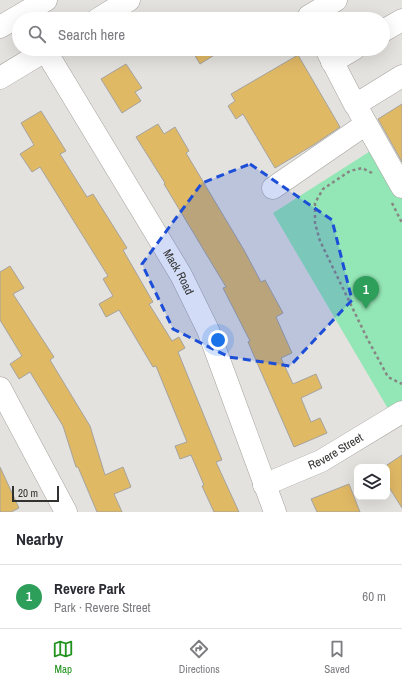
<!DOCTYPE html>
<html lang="en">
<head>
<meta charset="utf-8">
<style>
  body { margin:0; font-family:"Archivo Narrow",sans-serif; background:#f2f2f3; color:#2b2b33 }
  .controls { position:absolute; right:12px; bottom:12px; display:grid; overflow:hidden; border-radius:8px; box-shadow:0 4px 16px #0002 }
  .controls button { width:36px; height:36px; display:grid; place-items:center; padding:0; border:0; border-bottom:1px solid #e1e1e2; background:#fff; color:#2b2b33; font:20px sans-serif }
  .scale { position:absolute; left:12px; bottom:10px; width:47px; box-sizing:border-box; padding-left:4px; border:2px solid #323230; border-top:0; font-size:11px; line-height:14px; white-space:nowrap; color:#323230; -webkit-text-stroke:3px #e4e2de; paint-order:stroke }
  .you { position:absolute; left:218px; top:340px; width:14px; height:14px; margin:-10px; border:3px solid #fff; border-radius:50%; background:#1a73e8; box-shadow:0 0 0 6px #1a73e833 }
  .badge { display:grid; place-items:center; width:26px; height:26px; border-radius:50%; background:#22931e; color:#fff; font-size:13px; font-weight:700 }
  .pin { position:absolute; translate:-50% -33px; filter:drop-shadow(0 1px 2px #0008) }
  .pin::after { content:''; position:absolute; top:21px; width:14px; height:12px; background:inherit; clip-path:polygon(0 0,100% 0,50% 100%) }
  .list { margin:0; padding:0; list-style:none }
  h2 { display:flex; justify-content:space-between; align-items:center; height:52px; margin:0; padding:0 16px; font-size:17px }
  h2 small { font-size:13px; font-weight:400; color:#7c7c81 }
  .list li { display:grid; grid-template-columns:26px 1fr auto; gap:12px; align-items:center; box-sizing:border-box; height:64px; padding:0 16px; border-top:1px solid #e1e1e2 }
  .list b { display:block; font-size:15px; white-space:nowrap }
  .list p { margin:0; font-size:13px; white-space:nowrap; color:#7c7c81 }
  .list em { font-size:13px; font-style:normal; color:#7c7c81 }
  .icon { flex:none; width:22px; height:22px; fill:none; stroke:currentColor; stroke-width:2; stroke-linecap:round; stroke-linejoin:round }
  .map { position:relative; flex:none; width:402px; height:512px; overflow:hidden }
  .search { position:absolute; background:#fff; box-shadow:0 4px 16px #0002; left:12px; right:12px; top:12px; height:44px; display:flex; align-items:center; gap:10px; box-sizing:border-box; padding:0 14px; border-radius:22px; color:#7c7c81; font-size:15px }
  .sheet { height:116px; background:#fff }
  nav { display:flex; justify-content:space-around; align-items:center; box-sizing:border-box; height:56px; border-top:1px solid #e1e1e2; background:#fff; font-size:11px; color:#7c7c81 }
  nav a { display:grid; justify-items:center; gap:2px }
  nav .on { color:#22931e }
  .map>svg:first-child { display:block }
  .green { fill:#93e6b5 }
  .building { fill:#e0b965; stroke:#a5a39f }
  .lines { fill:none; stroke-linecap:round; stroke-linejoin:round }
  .minor-casing { stroke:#a4a29e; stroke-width:23 }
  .major-casing { stroke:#a4a29e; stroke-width:23 }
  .path { stroke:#878683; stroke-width:2.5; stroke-dasharray:3 3; stroke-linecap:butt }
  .minor { stroke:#fff; stroke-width:22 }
  .major { stroke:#fff; stroke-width:22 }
  .marked { fill:#1d4ed8; fill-opacity:0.2; stroke:#1d4ed8; stroke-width:3; stroke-dasharray:8 5; stroke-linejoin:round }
  .labels { text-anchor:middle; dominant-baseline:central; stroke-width:3; stroke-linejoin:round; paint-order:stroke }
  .street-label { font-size:12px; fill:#323230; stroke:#e4e2de }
</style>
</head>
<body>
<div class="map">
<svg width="402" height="512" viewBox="0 0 402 512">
  <rect width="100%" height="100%" fill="#e4e2de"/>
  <!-- green -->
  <path class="green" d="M372 150 402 199V405L390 412 273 213Z"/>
  <!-- building -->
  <path class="building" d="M191 49H224L200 64Z
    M298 55 340 127 315 144 275 168 243 114 236 119 228 106 235 101 231 94Z
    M126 64 142 88 135 92 141 101 122 113 101 79Z
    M402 104V162L378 119Z
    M41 111 66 151 60 154 87 197 93 194 127 248 123 250 153 302 149 304 172 341 179 337 185 348 178 352 222 460 216 462 239 512H214L202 486 204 485 191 455 180 459 175 446 187 442 156 366 153 367 119 310 106 317 99 304 113 296 103 279 108 276 40 167 32 172 20 154 34 145 21 123Z
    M158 124 164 134 175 127 189 151 186 153 244 250 261 282 265 280 283 313 276 317 292 353 281 358 293 384 316 374 322 388 301 398 311 422 320 418 327 433 294 447 248 342 250 341 223 288 226 287 164 184 165 183 136 137Z
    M10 266 24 288 13 294 54 357 50 360 90 426 105 475 123 467 131 487 114 494 122 512H97L78 467H76L63 426 30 372 19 379 10 364 22 356 0 320V272Z
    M402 455V508L387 484V465Z
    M0 467 19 508 11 512H0Z
    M349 484 360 512H317L311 499Z"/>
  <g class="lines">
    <defs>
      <g id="minor">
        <path d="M309 16 336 0"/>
        <path d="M0 27 46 0"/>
        <path d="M383 31 402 20"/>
        <path d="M326 49 355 105 402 76"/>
        <path id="s1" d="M45 50 181 275 208 330 275 512"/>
        <path d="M332 62 354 49"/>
        <path d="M359 111 402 187"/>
        <path d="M273 188 366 124"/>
        <path d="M0 388 66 512"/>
        <path id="s2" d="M264 485 321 461 402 412"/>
      </g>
      <path id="major" d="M98 19 129 0
        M0 78 48 49"/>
    </defs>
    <!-- minor casing -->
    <use href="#minor" class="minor-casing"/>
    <!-- major casing -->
    <use href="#major" class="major-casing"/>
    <!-- path -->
    <path class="path" d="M372 173 362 168 350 171 323 189 315 203V223L320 241 367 338 388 377 402 384
      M392 203 402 223"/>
    <!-- minor -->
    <use href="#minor" class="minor"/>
    <!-- major -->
    <use href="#major" class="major"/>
  </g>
  <!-- marked area -->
  <path class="marked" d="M250 164 332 220 352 300 290 366 229 357 173 329 142 264 202 183Z"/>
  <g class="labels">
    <!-- street labels -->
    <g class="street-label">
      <text stroke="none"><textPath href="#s1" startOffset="259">Mack Road</textPath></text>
      <text stroke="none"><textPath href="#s2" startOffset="79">Revere Street</textPath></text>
    </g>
  </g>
</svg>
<div class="controls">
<button><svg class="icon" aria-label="layers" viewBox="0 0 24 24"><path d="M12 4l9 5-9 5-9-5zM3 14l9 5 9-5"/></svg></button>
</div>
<div class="scale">20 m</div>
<div class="you"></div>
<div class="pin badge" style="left:366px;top:309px;background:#2e9e5b">1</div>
<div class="search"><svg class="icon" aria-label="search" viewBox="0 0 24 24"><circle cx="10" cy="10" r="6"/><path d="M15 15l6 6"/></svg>Search here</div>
</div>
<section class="sheet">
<h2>Nearby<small></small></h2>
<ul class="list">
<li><span class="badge" style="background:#2e9e5b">1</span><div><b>Revere Park</b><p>Park · Revere Street</p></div><em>60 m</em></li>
</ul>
</section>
<nav>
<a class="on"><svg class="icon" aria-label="map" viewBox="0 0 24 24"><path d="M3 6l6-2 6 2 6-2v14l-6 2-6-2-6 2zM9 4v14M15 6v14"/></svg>Map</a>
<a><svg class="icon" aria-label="directions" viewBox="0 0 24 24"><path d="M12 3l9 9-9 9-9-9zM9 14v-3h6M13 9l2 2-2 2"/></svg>Directions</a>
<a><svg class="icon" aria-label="saved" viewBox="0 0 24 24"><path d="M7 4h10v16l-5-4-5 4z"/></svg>Saved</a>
</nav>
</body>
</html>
